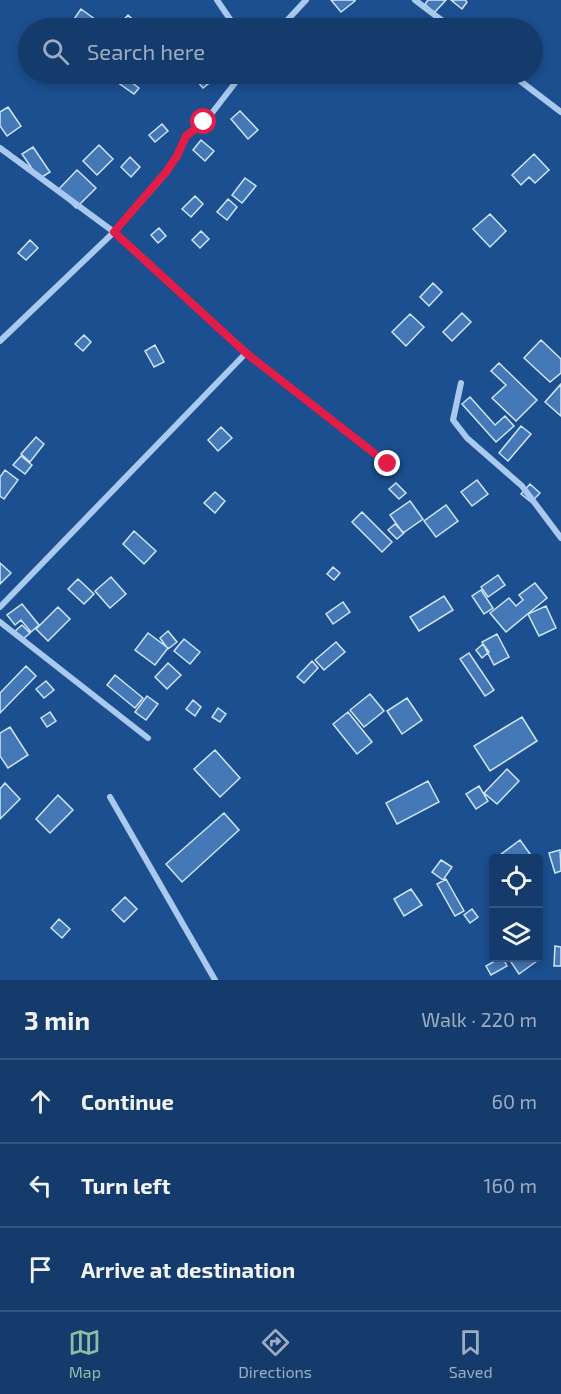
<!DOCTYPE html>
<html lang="en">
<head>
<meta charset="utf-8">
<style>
  body { margin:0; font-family:"Exo 2",sans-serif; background:#1d4271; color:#f1f3f6 }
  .controls { position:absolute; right:18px; bottom:18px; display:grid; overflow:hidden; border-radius:6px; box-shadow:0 3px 9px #0003 }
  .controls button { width:54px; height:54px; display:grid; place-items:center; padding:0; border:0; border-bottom:2px solid #33557e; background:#143b6b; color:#f1f3f6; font:30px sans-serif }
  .stop { position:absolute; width:18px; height:18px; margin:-14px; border:4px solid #e11d48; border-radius:50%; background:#fff }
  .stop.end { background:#e11d48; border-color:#fff; box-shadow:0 2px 6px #0008 }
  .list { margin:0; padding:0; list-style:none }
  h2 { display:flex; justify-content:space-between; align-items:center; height:78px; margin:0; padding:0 24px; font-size:26px }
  h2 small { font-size:20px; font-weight:400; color:#9dadc1 }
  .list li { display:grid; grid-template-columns:39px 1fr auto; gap:18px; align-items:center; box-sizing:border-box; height:84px; padding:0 24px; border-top:2px solid #33557e }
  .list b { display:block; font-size:22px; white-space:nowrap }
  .list em { font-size:20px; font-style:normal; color:#9dadc1 }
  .icon { flex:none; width:33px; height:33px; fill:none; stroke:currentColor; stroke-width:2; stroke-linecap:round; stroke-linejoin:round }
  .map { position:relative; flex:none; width:561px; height:980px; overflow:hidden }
  .search { position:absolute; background:#143b6b; box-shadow:0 3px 9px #0003; left:18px; right:18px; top:18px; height:66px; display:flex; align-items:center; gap:15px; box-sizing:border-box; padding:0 21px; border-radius:33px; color:#9dadc1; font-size:22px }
  .sheet { height:330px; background:#143b6b }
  nav { display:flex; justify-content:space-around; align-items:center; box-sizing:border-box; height:84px; border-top:2px solid #33557e; background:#143b6b; font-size:16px; color:#9dadc1 }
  nav a { display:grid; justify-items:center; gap:3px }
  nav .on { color:#8abfa5 }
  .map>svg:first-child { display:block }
  .building { fill:#4478b7; stroke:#cfe3fa; stroke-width:1.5 }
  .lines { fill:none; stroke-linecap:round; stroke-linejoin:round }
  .minor { stroke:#a9c9ee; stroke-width:6 }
  .route { stroke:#e11d48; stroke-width:8 }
</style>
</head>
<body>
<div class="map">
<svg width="561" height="980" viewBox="0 0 561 980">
  <rect width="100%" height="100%" fill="#1b4f8f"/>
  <!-- building -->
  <path class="building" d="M331 0H355V1L341 12Z
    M428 0H446L434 13 425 4Z
    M451 0H465L467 2 462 9Z
    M81 9 103 25 100 28H87L74 19Z
    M128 15 142 28H116Z
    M131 74H146L139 81Z
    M202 74H214L217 77 203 88 196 80Z
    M122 75 139 88 134 94 117 82Z
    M8 107 21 126 7 136 0 126V112Z
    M240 111 258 130 248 139 231 119Z
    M162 124 168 131 155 142 149 135Z
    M201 140 214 151 205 161 193 150Z
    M99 145 113 159 97 175 83 161Z
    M33 147 50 172 39 179 22 154Z
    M534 154 549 170 535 183 529 177 521 185 512 175Z
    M130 157 140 167 131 177 121 167Z
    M77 170 96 188 76 208 58 190Z
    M245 178 256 186 242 203 232 195Z
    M195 196 203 204 191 217 182 209Z
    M228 199 237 207 227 220 217 212Z
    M490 214 506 231 490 247 473 229Z
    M159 228 166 236 158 243 151 235Z
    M201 231 209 239 200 248 192 240Z
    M30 240 38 248 26 260 18 253Z
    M433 283 442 292 429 306 420 297Z
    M462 313 471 322 452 341 443 332Z
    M410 314 424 327 406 346 392 332Z
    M84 335 91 342 83 351 75 344Z
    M541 340 561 359V373L550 382 524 358Z
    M155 345 164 362 154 367 145 351Z
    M499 363 537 400 516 421 492 398 506 385 491 371Z
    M561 384V416L545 402Z
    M470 397 495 425 505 416 514 426 496 442 462 404Z
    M521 426 531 434 508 461 499 453Z
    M221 427 232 438 218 451 208 440Z
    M36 437 44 444 30 462 21 454Z
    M21 456 32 465 25 474 13 465Z
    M5 470 18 480 4 499 0 496V477Z
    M477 480 488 494 472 506 461 492Z
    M396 483 406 493 399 499 389 489Z
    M530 484 540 493 531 502 521 494Z
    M215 492 225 501 215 513 204 503Z
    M410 501 423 519 403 533 390 515Z
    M446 505 458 521 436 537 424 521Z
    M362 512 392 542 382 552 352 522Z
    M395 524 404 533 397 539 388 530Z
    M134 531 156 551 144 564 123 544Z
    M0 563 11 573 0 584Z
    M333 567 340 573 334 580 327 574Z
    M498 575 505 585 488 597 481 587Z
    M111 577 126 594 110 608 95 591Z
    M78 579 94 594 84 604 68 589Z
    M535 583 547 598 506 632 490 613 509 598 516 606 523 600 519 595Z
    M481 590 493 608 484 614 472 596Z
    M444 596 453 610 419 631 410 617Z
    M343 602 350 612 333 624 326 614Z
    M22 604 39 625 31 632 21 620 15 625 7 615Z
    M546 606 556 628 539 636 528 614Z
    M58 607 70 619 48 641 36 629Z
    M22 625 30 633 22 640 14 632Z
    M168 631 177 642 168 649 160 638Z
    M148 633 168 648 155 665 135 650Z
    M497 634 509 657 494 665 482 642Z
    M184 639 200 652 190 664 174 651Z
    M336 642 345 652 324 670 315 660Z
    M483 644 489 652 482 658 476 650Z
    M469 653 494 690 485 696 460 659Z
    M312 661 318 668 304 683 297 677Z
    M168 663 181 675 167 689 155 677Z
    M26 666 36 676 0 713V693Z
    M115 675 143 698 135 708 107 685Z
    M46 681 54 690 44 698 36 689Z
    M370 694 384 711 364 727 350 710Z
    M147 696 158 704 146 720 135 712Z
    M407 698 422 720 402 734 387 711Z
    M193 700 201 707 195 716 186 709Z
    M218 708 226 714 220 722 212 717Z
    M50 712 56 721 47 727 41 718Z
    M348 712 372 742 357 754 333 724Z
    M522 717 537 741 490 771 474 746Z
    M10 727 28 755 8 768 0 756V733Z
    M215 750 240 778 220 797 194 769Z
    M507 769 519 781 497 804 484 793Z
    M428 781 439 802 397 824 386 803Z
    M5 783 20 799 0 819V789Z
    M479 786 488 801 476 809 466 794Z
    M58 795 73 810 50 833 36 819Z
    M224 813 239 830 182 882 166 864Z
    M520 840 533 858H496Z
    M560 850 561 871 555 873 549 853Z
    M441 860 452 867 443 880 432 872Z
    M446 879 464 911 455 916 437 884Z
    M411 889 422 905 404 916 394 899Z
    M125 897 137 909 124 922 112 910Z
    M472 909 478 917 470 923 464 915Z
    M59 919 70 929 62 938 51 928Z
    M555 946 561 947V966H554Z
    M500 958H503L507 966 491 975 486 966Z
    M517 958H534L537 961 519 974 511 962Z"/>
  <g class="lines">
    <!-- minor -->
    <path class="minor" d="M217 0 236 28
      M415 0 452 28
      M280 28 306 0
      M511 74 561 112
      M0 148 114 232 246 353 388 464
      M0 341 114 232 166 173 177 156 186 136 205 122 242 74
      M461 383 453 420 467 438 522 486 561 538
      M0 607 246 353
      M0 622 148 738
      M110 797 215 980"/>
  </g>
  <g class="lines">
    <!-- route -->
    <path class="route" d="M204 122 186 136 177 156 166 172 114 232 246 353 388 464"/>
  </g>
</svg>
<div class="controls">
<button><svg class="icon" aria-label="locate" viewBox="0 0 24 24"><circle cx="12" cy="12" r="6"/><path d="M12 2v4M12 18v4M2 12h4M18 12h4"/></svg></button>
<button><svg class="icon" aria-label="layers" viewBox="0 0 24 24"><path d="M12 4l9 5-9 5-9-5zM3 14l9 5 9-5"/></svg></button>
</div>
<div class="stop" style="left:204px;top:122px"></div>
<div class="stop end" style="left:388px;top:464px"></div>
<div class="search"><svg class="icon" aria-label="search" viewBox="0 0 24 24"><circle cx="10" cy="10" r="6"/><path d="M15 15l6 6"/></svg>Search here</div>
</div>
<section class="sheet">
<h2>3 min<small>Walk · 220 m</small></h2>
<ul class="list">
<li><svg class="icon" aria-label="ahead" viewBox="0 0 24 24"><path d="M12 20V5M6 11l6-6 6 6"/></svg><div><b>Continue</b></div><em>60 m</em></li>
<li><svg class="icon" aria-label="left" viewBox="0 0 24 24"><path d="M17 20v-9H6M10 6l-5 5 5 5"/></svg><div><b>Turn left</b></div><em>160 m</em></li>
<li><svg class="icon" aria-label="arrive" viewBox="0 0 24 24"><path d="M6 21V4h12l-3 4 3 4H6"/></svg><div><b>Arrive at destination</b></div></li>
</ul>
</section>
<nav>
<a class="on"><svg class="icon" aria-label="map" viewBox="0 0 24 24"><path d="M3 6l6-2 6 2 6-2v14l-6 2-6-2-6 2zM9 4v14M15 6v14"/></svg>Map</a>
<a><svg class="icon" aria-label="directions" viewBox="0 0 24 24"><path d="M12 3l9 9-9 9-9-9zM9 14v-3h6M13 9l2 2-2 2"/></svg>Directions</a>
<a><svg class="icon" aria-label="saved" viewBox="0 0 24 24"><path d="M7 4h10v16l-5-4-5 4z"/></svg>Saved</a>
</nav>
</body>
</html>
